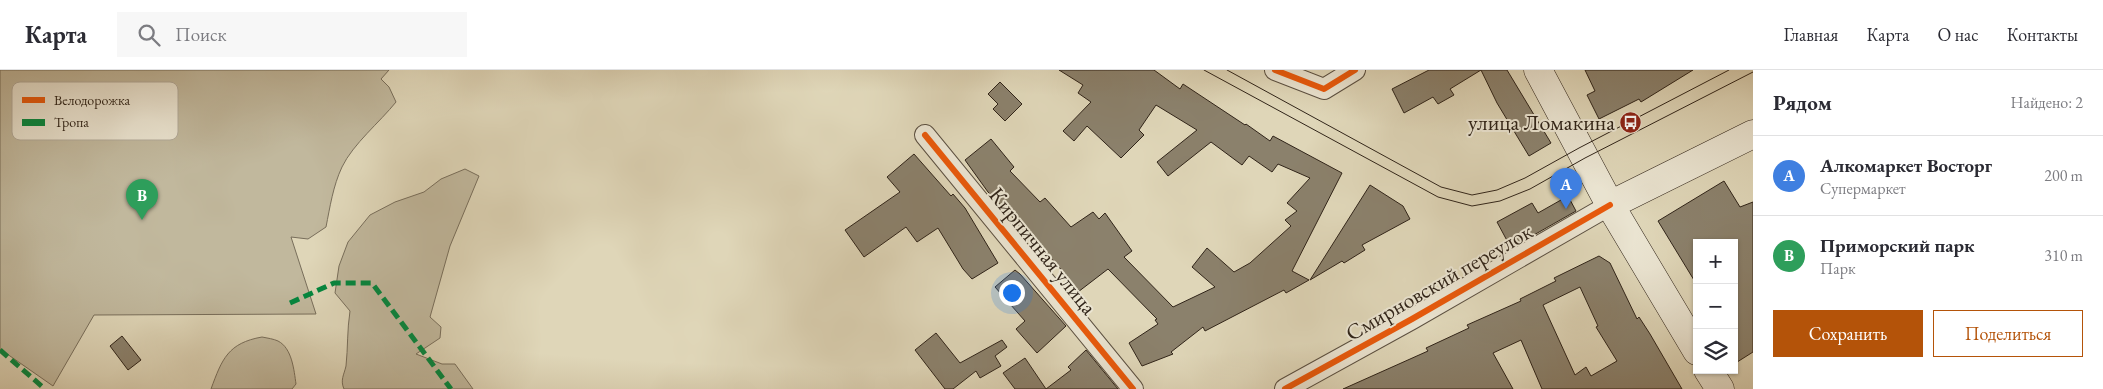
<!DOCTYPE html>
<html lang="ru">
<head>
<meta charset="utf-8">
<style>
  body { margin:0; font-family:"EB Garamond",serif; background:#f7f7f7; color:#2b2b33 }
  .controls { position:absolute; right:15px; bottom:15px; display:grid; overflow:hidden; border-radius:0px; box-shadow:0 1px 4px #0004 }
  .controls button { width:45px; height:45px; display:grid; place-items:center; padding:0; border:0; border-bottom:1px solid #e1e1e2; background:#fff; color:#2b2b33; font:25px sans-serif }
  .you { position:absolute; left:1011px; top:222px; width:18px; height:18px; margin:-12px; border:4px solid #fff; border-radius:50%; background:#1a73e8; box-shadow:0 0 0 8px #1a73e833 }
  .badge { display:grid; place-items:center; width:32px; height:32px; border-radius:50%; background:#b45309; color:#fff; font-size:16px; font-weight:700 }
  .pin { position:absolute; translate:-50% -41px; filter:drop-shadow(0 1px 2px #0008) }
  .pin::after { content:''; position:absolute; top:26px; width:18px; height:15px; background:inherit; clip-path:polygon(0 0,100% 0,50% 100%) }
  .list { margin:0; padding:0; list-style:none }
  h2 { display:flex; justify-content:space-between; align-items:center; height:65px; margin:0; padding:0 20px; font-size:21px }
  h2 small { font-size:16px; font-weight:400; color:#7c7c81 }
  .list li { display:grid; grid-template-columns:32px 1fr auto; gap:15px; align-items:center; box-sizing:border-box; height:80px; padding:0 20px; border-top:1px solid #e1e1e2 }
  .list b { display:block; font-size:19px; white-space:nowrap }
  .list p { margin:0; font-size:16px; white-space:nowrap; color:#7c7c81 }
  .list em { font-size:16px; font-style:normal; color:#7c7c81 }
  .actions { display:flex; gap:10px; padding:15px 20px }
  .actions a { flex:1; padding:11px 0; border:1px solid #b45309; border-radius:0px; text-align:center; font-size:18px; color:#b45309 }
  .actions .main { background:#b45309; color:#fff }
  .icon { flex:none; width:28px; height:28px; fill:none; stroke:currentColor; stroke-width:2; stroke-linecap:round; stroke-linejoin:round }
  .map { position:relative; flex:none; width:1753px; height:319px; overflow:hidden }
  header { display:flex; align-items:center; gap:30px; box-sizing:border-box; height:70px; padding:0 25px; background:#fff; border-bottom:1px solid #e1e1e2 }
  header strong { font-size:24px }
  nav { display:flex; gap:28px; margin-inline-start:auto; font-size:18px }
  .search { width:350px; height:45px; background:#f7f7f7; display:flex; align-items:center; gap:12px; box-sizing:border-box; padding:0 18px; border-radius:0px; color:#7c7c81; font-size:19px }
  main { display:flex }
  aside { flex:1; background:#fff }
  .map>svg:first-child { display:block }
  .green { fill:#c1b89d; stroke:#786e5b }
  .building { fill:#8b816c; stroke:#302419; fill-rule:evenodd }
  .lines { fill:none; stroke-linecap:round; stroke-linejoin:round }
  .street-casing { stroke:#5c5041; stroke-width:22 }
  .secondary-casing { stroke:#302419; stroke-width:29 }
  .street { stroke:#eae4d1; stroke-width:20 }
  .secondary { stroke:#eae4d1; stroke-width:28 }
  .tram { stroke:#302419; stroke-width:1 }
  .quiet { stroke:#00873e; stroke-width:5; stroke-dasharray:10 5; stroke-linecap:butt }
  .cycleway-casing { stroke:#eae4d1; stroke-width:9 }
  .cycleway { stroke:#e8590c; stroke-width:6 }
  .labels { text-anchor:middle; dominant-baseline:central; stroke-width:4; stroke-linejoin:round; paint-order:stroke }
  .poi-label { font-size:22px; fill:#302419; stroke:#eae4d1; text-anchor:end }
  .street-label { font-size:22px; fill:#302419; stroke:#eae4d1 }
  .key { fill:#eae4d1; stroke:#b2aa9a; stroke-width:1 }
  .key-label { font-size:14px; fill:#302419 }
</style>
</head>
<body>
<header>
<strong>Карта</strong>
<div class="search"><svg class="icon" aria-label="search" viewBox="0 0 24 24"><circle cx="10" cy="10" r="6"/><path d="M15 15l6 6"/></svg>Поиск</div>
<nav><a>Главная</a><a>Карта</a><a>О нас</a><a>Контакты</a></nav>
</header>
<main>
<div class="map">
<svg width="1753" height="319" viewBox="0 0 1753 319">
  <rect width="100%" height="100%" fill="#dfd6b8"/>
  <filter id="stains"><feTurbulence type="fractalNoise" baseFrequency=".004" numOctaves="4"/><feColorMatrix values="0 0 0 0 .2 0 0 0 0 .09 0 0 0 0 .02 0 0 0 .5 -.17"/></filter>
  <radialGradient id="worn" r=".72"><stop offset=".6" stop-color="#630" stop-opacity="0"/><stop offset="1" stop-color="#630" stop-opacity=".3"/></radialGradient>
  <!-- green -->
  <path class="green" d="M0 0H389L381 9 389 17 396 32C380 52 353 74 342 97 333 116 330 137 326 157L308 169 291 167 316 244 94 245 53 316 0 279Z
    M465 99 479 106 450 176 430 247 441 257 440 268 416 284 442 294H455L473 319H344C340 310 344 305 346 296 348 278 347 260 350 241L335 223 339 196 348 172 370 145 395 132 424 122 441 109Z
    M262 267C267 268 274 269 278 271 292 278 294 300 296 314L292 319H211C222 289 228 273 262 267Z"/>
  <!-- building -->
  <path class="building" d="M1059 0H1154L1180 19 1183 14 1245 55 1246 54 1270 71 1273 66 1342 103 1292 201 1309 210 1286 223 1284 220 1205 261 1203 257 1171 282 1173 284 1142 296 1129 273 1158 254 1155 250 1157 249 1108 199 1078 222 1059 197 1034 170 1033 172 1017 154 1018 153 988 122 965 90 991 69 1014 97 1010 101 1040 132 1045 128 1071 157 1093 142 1099 149 1105 143 1132 181 1124 187 1173 237 1215 217 1192 197 1207 178 1234 202 1250 193 1291 156 1285 150 1297 141 1287 133 1310 108 1278 94 1272 102 1249 86 1242 95 1211 72 1168 106 1157 92 1197 60 1156 35 1139 60 1144 65 1121 88 1087 56 1074 71 1063 61 1091 32 1078 23 1083 15Z
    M1429 0H1507L1551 73 1529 86 1497 33 1481 0 1450 19 1454 25 1438 34 1433 27 1404 43 1392 19Z
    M1585 0H1693L1641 32 1639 29 1599 49 1587 25 1595 21Z
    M1000 12 1022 34 1005 51 993 39 998 34 988 24Z
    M914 84 951 126 953 124 965 138 998 193 972 209 963 199 938 158 917 172 906 157 864 187 845 160 900 122 887 107Z
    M1724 111 1740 137 1753 132V282L1734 294V173H1697V215L1658 151Z
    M1370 115 1403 136 1410 149 1362 175 1365 180 1344 193 1342 191 1310 210Z
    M1568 126 1576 141 1511 178 1497 152 1532 133 1538 143Z
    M1599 186 1610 193 1637 249 1639 247 1650 264 1682 319H1542L1521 270 1493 283 1513 319H1343L1428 281 1426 278 1469 258 1467 255 1521 231 1520 229 1556 211 1554 208ZM1580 217 1598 256 1596 257 1617 291 1591 306 1586 297 1575 305 1543 235Z
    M1015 200 1020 204 1066 256 1037 283 1016 259 1025 251 995 217Z
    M936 263 960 293 1002 270 1007 277 995 286 1001 296 980 308 976 301 953 319H945L915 280Z
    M122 266 141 290 128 300 110 276Z
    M1086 280 1118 319H1046L1071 300 1068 297Z
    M1025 288 1046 319H1015L1003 303Z"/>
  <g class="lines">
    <defs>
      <path id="street" d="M1275 0 1324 19 1355 0
        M925 65 1133 319
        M1285 319 1412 249 1610 135"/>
      <path id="secondary" d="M1538 0 1610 135 1697 281
        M1610 135 1753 64
        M1708 300 1720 319"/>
    </defs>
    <!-- street casing -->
    <use href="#street" class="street-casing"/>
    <!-- secondary casing -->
    <use href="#secondary" class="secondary-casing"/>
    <!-- street -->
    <use href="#street" class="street"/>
    <!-- secondary -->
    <use href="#secondary" class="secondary"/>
    <!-- tram -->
    <path class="tram" d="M1204 0 1438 127 1472 136 1500 131 1530 119 1585 88 1753 2
      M1227 0 1441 117 1472 125 1497 120 1525 108 1579 78 1729 0"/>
    <!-- quiet -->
    <path class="quiet" d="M290 233 334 213H372L451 319
      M0 280 45 319"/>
    <defs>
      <path id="cycleway" d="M1275 0 1324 19 1355 0
        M925 65 1133 319
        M1285 319 1412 249 1610 135"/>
    </defs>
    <!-- cycleway casing -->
    <use href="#cycleway" class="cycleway-casing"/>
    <!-- cycleway -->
    <use href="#cycleway" class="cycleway"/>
  </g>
  <!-- icons -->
  <defs>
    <symbol id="bus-disc" viewBox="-11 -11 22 22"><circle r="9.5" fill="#8f2418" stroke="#eae4d1"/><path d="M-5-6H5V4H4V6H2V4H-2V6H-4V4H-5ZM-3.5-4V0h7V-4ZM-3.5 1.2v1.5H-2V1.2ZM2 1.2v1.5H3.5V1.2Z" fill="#fff"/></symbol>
  </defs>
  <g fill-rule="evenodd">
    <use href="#bus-disc" x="1618" y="40" width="25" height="25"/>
  </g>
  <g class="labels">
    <!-- poi labels -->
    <g class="poi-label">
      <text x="1615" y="52">улица Ломакина</text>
    </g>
    <!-- street labels -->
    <g class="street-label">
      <text transform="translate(1043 181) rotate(51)">Кирпичная улица</text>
      <text transform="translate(1439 212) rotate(-30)">Смирновский переулок</text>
    </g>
  </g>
  <!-- legend -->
  <rect x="12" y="12" width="166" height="58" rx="8" class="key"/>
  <rect x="22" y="27" width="23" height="6" fill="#e8590c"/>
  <rect x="22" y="49" width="23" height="7" fill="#00873e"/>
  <g class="key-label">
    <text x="54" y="35">Велодорожка</text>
    <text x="54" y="57">Тропа</text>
  </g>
  <rect width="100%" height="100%" filter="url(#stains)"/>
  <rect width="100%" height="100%" fill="url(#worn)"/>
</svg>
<div class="controls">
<button>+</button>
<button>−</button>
<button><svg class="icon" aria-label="layers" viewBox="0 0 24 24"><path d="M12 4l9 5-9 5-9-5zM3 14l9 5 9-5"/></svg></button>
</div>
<div class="you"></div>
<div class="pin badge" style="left:1566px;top:139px;background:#3f7fe0">A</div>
<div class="pin badge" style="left:142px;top:150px;background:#2e9e5b">B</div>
</div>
<aside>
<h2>Рядом<small>Найдено: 2</small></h2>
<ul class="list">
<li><span class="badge" style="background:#3f7fe0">A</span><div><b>Алкомаркет Восторг</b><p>Супермаркет</p></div><em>200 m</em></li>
<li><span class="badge" style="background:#2e9e5b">B</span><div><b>Приморский парк</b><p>Парк</p></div><em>310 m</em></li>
</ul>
<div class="actions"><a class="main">Сохранить</a><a>Поделиться</a></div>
</aside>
</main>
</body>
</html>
